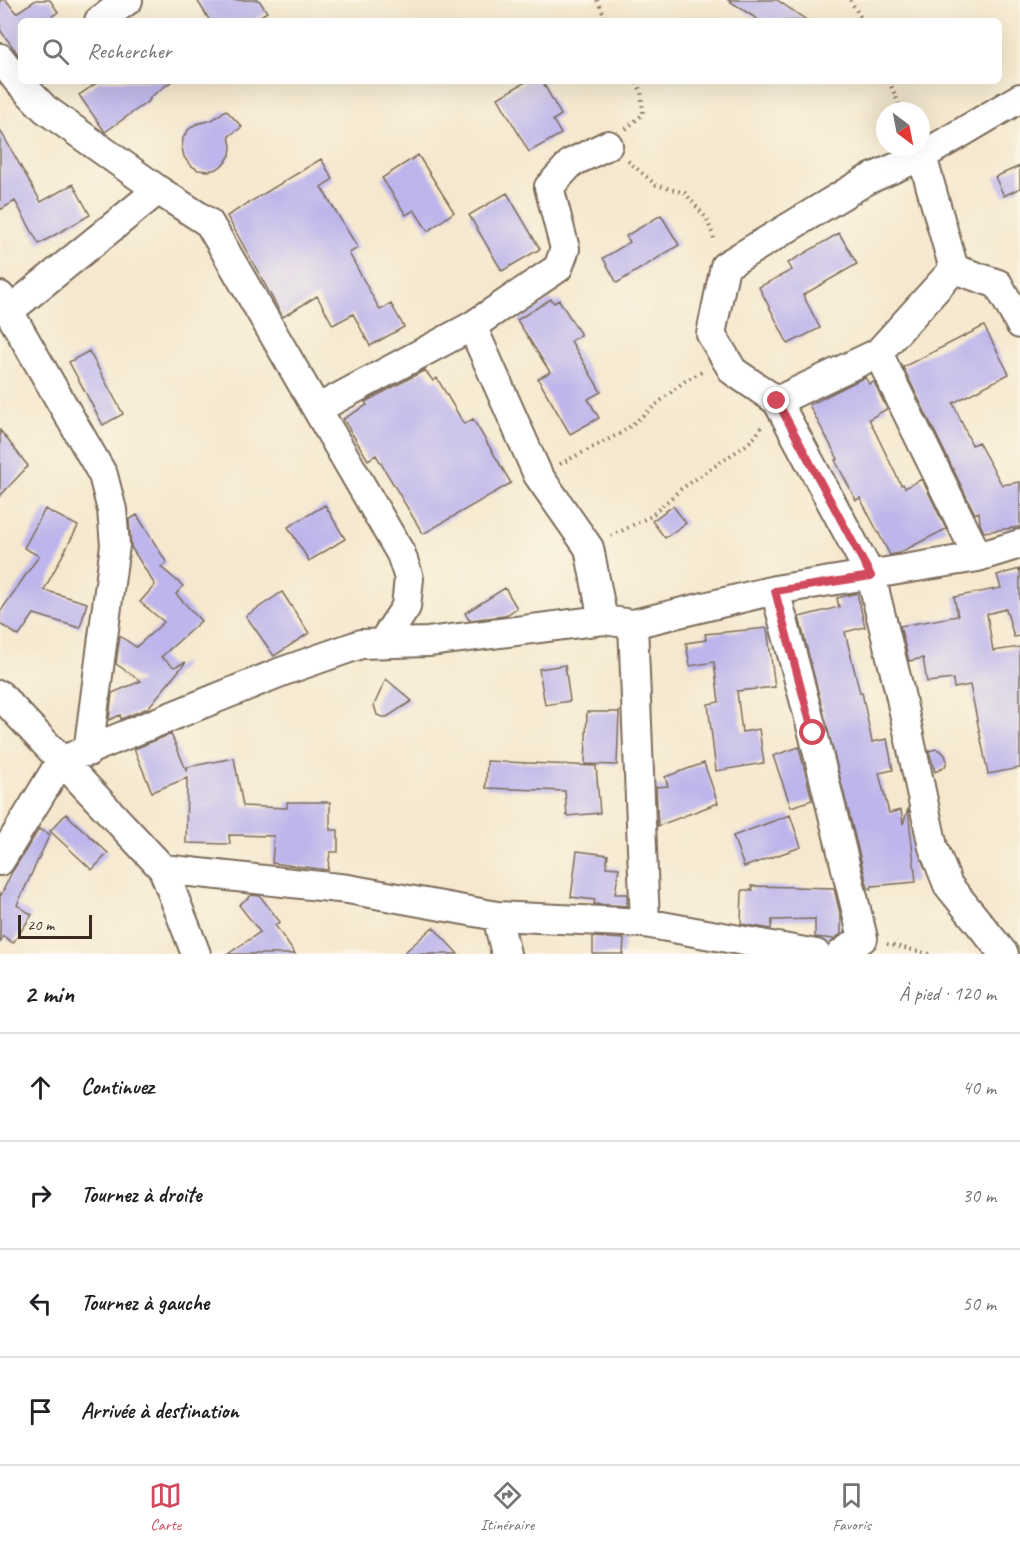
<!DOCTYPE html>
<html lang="fr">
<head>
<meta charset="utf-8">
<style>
  body { margin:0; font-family:Caveat,sans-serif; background:#f6f6f6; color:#202124 }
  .compass { position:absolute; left:876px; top:102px; width:54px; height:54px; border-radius:50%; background:#fff; box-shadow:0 6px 24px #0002; rotate:148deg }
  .scale { position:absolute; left:18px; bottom:15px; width:74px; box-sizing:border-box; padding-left:6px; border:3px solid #3b2a1e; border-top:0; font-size:16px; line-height:21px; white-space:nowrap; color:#3b2a1e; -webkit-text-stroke:4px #fcf5e5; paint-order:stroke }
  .stop { position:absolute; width:18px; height:18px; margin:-14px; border:4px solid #d1495b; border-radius:50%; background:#fff }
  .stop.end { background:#d1495b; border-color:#fff; box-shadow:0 2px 6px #0008 }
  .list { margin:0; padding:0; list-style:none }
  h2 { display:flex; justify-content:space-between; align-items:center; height:78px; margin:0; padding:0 24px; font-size:26px }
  h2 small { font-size:20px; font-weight:400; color:#757577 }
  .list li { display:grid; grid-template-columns:39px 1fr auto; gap:18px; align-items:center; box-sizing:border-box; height:108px; padding:0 24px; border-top:2px solid #e0e0e0 }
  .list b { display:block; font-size:22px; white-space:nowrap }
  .list em { font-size:20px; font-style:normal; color:#757577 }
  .icon { flex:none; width:33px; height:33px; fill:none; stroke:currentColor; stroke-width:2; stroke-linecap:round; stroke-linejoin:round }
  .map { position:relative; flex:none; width:1020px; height:954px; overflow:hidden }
  .search { position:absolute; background:#fff; box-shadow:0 6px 24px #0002; left:18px; right:18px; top:18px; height:66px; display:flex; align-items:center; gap:15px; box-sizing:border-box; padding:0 21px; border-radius:9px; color:#757577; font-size:22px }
  .sheet { height:510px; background:#fff }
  nav { display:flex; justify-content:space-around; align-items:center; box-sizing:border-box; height:84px; border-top:2px solid #e0e0e0; background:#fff; font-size:16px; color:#757577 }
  nav a { display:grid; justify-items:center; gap:3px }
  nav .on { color:#d1495b }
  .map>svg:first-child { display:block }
  .building { fill:#bdb5eb }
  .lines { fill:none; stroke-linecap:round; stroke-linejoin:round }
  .minor-casing { stroke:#7c6c5c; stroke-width:32 }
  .path { stroke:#7c6c5c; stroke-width:4; stroke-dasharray:1.5 4.5; stroke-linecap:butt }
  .minor { stroke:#fff; stroke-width:28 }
  .route { stroke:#d1495b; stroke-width:8 }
</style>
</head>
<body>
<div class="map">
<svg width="1020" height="954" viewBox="0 0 1020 954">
  <rect width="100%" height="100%" fill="#fcf5e5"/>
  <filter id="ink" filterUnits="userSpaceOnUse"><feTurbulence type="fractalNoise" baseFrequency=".0167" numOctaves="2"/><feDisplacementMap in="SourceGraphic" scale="12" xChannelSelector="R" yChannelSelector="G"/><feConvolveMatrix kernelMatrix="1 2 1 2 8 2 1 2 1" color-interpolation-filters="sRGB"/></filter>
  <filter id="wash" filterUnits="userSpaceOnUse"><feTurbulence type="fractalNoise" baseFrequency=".008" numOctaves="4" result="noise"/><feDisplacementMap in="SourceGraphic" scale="24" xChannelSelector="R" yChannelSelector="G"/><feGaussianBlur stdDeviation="1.35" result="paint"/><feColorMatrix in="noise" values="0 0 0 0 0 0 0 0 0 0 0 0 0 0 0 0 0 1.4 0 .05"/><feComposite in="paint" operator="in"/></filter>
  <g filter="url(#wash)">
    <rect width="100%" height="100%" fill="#f5e8ce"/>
    <g id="blocks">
      <!-- building -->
      <path class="building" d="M0 0H6L16 13 36 0H50L58 12 45 21H21V58L0 30Z
        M197 0H259L267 12 253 21H210Z
        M728 0H777L808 21H760Z
        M100 81H172L149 98 150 100 105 132 79 95Z
        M527 81H542L561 115 553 120 561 134 529 152 498 98Z
        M226 110 242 127 229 136 231 146 230 155 225 163 217 169 208 171 198 170 190 165 184 157 182 148 183 138 188 130 196 124 212 120Z
        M0 130 41 202 73 184 90 215 39 244 15 201 0 210Z
        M418 155 454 212 428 231 414 210 406 215 382 178Z
        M321 159 333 179 321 187 358 248 349 253 380 310 391 304 404 327 370 346 353 314 333 325 317 296 283 317 227 216Z
        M1020 166V188L1004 196 995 177Z
        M507 193 540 249 502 271 469 215Z
        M661 215 679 245 617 283 603 258 630 242 626 236Z
        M839 233 857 264 803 295 820 328 788 344 759 287 792 270 788 263Z
        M551 299 554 303 559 300 581 335 571 341 601 392 588 399 599 418 570 434 538 379 550 372 517 320Z
        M984 326 1009 374 953 403 972 445 978 442 1002 485 1020 482V527L984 532 980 524 979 512 975 514 903 367Z
        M89 351 123 414 103 425 69 362Z
        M425 370 433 381 437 378 464 424 473 419 511 483 423 534 376 455 368 460 343 419 367 405 365 402Z
        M865 377 869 384 874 382 887 409 869 419 901 485 903 484 905 488 922 479 946 529 899 553 890 555 860 498 856 500 835 460 838 459 809 405Z
        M0 430 28 466 0 496Z
        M325 505 345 539 309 561 288 527Z
        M673 506 686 523 665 538 652 521Z
        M45 509 78 526 44 590 87 603 80 628 34 614 19 636 0 624V612L39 556 24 548Z
        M137 515 167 563 161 567 183 586 176 594 201 621 161 657 174 667 186 662 148 708 121 719 120 715 109 720 112 693 141 681 116 664 120 636 136 647 164 622 140 602 155 585 131 547 129 520Z
        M1020 569V636L1014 637 1006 609 987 614 993 651 1020 647V768L988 774 970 685 954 688 953 679 927 682 923 658 909 661 900 626 958 616 954 597 1001 588 997 575Z
        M505 588 517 608 505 616 469 620 465 613Z
        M282 592 309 633 274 656 246 616Z
        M857 593 865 627 845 632 860 693 862 692 872 742 887 739 893 770 879 773 889 813 901 810 903 824 908 809 916 882 872 886 871 889 868 888 799 617 839 607 837 598Z
        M767 628 775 687 737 691 742 732 759 729 764 763 716 771 708 704 719 702 714 662 690 666 686 643 706 640 705 634Z
        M565 665 570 701 545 705 539 669Z
        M386 679 412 701 387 717H382L377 715 374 705Z
        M587 712H619L617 765 585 764Z
        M171 734 187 772V767L234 758 243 806 287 808V802H330V830H338V852H330L328 870 272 863 274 836 229 835 230 844 186 843 187 778 152 792 134 749Z
        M799 747 812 800 791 807 773 756Z
        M936 749 941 751 945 755 947 761 945 767 935 772 929 751Z
        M487 761 596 766 600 813 567 816 565 791 486 788Z
        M704 763 718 803 658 826 656 787 668 786 665 777Z
        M66 814 108 853 92 870 50 831Z
        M790 815 801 847 744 867 733 836Z
        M39 829 50 834 17 905 32 915 13 943 3 936 0 943V894L1 895 12 872Z
        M577 851 608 855 606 867 619 868 615 894H627V906L594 904 595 900 571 897Z
        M751 886 834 888 841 918V934L834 939 815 937V919L772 920 771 929 741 924 742 890H753Z
        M252 895 260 896 280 922 275 925 295 954H228L260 932 239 905Z
        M433 927 458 954H403Z
        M593 937 624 939 623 954H593Z"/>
    </g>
  </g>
  <g filter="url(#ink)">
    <use href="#blocks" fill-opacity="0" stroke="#7c6c5c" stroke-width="1.5"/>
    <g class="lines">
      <defs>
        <path id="minor" d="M99 21 128 0
          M0 58 17 80 45 109 158 190 209 223 401 554 409 578 406 607 382 643
          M922 156 954 269 998 284 1020 324
          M0 296 103 475 112 510 115 545 88 752
          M9 311 158 190
          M472 326 538 475 589 548 603 620
          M878 353 978 557
          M777 401 878 353 954 269
          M317 409 472 326 558 268 565 249 549 187 571 163 608 145
          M775 590 813 733 863 938 841 954
          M633 624 645 923
          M0 695 163 869 196 954
          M0 861 61 761 281 672 361 644 428 642 603 620 633 624 775 590 978 557 1020 544
          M163 869 348 889 497 916 645 923 816 954
          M497 916 506 954
          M1004 954 948 885 933 847 899 689 871 576 777 401 733 371 711 334 725 266 867 180 922 156 1020 98"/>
      </defs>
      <!-- minor casing -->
      <use href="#minor" class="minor-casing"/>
      <!-- path -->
      <path class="path" d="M597 0 607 21
        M850 0 863 21
        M889 81 902 111
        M626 129 643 114 641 91 636 81
        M628 161 656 185 685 193 707 219 715 241
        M560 464 623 432 686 380 704 371
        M611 536 651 516 681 489 746 445 756 436 761 427
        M887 944 930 954"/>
      <!-- minor -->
      <use href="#minor" class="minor"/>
    </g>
  </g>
  <g class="lines" filter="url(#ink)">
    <!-- route -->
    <path class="route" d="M777 401 871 576 775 591 813 733"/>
  </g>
</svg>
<svg class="compass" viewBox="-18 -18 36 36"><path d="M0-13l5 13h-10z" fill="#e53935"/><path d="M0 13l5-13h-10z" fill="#757577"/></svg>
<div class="scale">20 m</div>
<div class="stop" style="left:813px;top:733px"></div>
<div class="stop end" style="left:777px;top:401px"></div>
<div class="search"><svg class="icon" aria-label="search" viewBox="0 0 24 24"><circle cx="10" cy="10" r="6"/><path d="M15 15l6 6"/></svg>Rechercher</div>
</div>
<section class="sheet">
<h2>2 min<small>À pied · 120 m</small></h2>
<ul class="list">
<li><svg class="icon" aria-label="ahead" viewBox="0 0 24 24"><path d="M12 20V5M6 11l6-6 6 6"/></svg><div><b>Continuez</b></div><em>40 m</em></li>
<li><svg class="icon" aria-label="right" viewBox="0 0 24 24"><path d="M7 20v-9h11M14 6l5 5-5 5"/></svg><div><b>Tournez à droite</b></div><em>30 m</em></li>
<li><svg class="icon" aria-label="left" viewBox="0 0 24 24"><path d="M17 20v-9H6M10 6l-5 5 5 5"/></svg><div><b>Tournez à gauche</b></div><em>50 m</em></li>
<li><svg class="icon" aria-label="arrive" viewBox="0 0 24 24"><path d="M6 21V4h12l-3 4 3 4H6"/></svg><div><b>Arrivée à destination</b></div></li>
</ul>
</section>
<nav>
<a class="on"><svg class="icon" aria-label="map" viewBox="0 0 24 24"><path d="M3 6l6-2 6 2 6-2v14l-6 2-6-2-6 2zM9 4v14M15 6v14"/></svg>Carte</a>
<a><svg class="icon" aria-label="directions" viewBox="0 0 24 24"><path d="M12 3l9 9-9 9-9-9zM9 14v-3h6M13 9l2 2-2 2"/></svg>Itinéraire</a>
<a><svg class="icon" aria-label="saved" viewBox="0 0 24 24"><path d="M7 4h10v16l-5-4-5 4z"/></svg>Favoris</a>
</nav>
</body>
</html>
